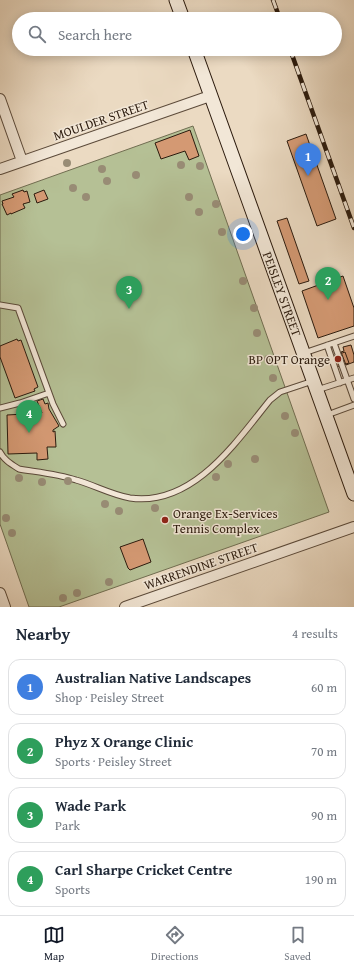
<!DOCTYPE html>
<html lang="en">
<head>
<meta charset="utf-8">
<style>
  body { margin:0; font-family:"Gentium Book Plus",serif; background:#f6f6f7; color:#1f2937 }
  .you { position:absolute; left:243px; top:234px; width:14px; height:14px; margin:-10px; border:3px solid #fff; border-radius:50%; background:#1a73e8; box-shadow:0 0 0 6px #1a73e833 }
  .badge { display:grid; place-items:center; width:26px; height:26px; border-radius:50%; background:#111827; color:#fff; font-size:13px; font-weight:700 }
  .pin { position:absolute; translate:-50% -33px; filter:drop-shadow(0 1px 2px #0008) }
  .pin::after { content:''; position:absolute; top:21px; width:14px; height:12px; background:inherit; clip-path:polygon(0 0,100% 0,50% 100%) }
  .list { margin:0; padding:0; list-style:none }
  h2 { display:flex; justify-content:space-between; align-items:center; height:52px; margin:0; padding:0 16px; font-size:17px }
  h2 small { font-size:13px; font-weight:400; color:#747a83 }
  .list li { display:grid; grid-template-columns:26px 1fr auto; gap:12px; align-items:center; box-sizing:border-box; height:56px; margin:0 8px 8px; padding:0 8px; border:1px solid #e0e1e3; border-radius:12px }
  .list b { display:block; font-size:15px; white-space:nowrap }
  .list p { margin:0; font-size:13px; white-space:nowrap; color:#747a83 }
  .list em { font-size:13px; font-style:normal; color:#747a83 }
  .icon { flex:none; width:22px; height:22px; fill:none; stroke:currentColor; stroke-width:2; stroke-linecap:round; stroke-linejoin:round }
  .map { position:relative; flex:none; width:354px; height:607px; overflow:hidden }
  .search { position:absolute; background:#fff; box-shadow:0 2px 10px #0003; left:12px; right:12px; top:12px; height:44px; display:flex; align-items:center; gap:10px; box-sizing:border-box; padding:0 14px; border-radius:22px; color:#747a83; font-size:15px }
  .sheet { height:308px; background:#fff }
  nav { display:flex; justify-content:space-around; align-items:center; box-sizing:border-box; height:56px; border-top:1px solid #e0e1e3; background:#fff; font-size:11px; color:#747a83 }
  nav a { display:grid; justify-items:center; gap:2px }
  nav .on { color:#111827 }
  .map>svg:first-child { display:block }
  .green { fill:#b5c095; stroke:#706d51 }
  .building { fill:#d49973; stroke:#2b1a0d }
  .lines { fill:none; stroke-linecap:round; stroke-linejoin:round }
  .service-casing { stroke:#5b4a3a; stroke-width:7 }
  .minor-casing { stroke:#5b4a3a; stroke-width:12 }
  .secondary-casing { stroke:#2b1a0d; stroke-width:15 }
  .service { stroke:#f2e7d7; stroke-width:5 }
  .minor { stroke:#f2e7d7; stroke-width:10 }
  .secondary { stroke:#f2e7d7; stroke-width:13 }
  .rail-casing { stroke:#2b1a0d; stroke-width:4.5 }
  .rail { stroke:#f2e7d7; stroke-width:3; stroke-dasharray:9; stroke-linecap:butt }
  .tree { fill:#988c75 }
  .poi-dot { fill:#8f2418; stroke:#f2e7d7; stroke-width:1.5 }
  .labels { text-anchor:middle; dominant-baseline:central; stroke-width:3; stroke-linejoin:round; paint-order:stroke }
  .street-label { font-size:13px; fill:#2b1a0d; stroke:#f2e7d7 }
  .poi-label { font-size:13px; fill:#2b1a0d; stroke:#f2e7d7; text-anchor:end }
</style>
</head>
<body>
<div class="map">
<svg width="354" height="607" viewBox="0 0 354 607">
  <rect width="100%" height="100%" fill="#ebdac2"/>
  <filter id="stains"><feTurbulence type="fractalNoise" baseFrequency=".005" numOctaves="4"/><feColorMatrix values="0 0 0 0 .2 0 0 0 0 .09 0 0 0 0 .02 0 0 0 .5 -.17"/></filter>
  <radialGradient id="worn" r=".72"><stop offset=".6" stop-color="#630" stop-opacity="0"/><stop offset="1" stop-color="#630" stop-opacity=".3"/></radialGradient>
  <!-- green -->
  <path class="green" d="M193 126 329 512 59 607H29L0 524V195Z"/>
  <!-- building -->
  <path class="building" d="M190 130 199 156 189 160 185 151 161 159 155 143Z
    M306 134 336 219 317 226 287 141Z
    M23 190 24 192 27 191 30 202 23 204 25 208 11 214V213L7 215 2 204H3L2 201 14 197 12 194Z
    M44 190 48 199 37 203 34 194Z
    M287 218 309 281 299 284 277 221Z
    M343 276 354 308V326L318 338 302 291Z
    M17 339 18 341 21 340 38 387 34 389 35 391 15 398 0 357V346Z
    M351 345 354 355V362L346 365 341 352 344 351 343 347Z
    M345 352 349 363 333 368 329 358Z
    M43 399 45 404 48 403 49 409 59 426 53 430V432L55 431 56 447H47L48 459 37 460V453L8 454 7 415 42 413 37 401Z
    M143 539 151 562 130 570 128 568 120 547Z"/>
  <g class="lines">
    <defs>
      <path id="service" d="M0 305 18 308 53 404 63 424
        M334 343 354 399
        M327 345 340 383
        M304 353 354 336
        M317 390 354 378
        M0 408 20 403 49 393
        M327 415 354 405
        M0 452C4 460 11 464 19 469 37 472 58 474 76 480 94 485 112 495 130 498 193 507 236 442 270 400L280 392 313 381"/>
      <path id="minor" d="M0 99 22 161
        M0 169 210 96
        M0 593 5 607
        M125 607 354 527"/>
      <path id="secondary" d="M176 0 183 19
        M194 49 354 494"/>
    </defs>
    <!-- service casing -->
    <use href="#service" class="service-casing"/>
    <!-- minor casing -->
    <use href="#minor" class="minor-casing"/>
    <!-- secondary casing -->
    <use href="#secondary" class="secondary-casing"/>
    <!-- service -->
    <use href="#service" class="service"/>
    <!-- minor -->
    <use href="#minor" class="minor"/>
    <!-- secondary -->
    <use href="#secondary" class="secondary"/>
    <defs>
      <path id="rail" d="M273 0 280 19
        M290 49 354 228"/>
    </defs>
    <!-- rail casing -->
    <use href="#rail" class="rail-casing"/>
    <!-- rail -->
    <use href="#rail" class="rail"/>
  </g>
  <!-- trees -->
  <g class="tree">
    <circle cx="67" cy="163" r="4"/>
    <circle cx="181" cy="165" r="4"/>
    <circle cx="200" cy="166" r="4"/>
    <circle cx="102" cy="169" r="4"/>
    <circle cx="136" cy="175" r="4"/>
    <circle cx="107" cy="181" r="4"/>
    <circle cx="73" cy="188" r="4"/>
    <circle cx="86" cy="197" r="4"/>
    <circle cx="189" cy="197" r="4"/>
    <circle cx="216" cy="204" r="4"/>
    <circle cx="199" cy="212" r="4"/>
    <circle cx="222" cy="232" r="4"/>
    <circle cx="243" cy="281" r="4"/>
    <circle cx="254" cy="308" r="4"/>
    <circle cx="257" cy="333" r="4"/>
    <circle cx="268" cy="359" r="4"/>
    <circle cx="273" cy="378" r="4"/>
    <circle cx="285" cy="416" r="4"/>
    <circle cx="295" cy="433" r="4"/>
    <circle cx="255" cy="459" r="4"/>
    <circle cx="228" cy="464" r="4"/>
    <circle cx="216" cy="477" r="4"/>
    <circle cx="19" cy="478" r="4"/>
    <circle cx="68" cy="481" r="4"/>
    <circle cx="42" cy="482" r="4"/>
    <circle cx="105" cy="504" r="4"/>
    <circle cx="155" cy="508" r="4"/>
    <circle cx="119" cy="511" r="4"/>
    <circle cx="6" cy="518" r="4"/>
    <circle cx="12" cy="533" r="4"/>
    <circle cx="109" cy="582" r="4"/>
    <circle cx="77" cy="593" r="4"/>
    <circle cx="63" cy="598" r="4"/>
  </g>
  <!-- markers -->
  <g class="poi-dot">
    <circle cx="338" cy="359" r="4"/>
    <circle cx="165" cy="520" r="4"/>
  </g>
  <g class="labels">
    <!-- street labels -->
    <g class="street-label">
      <text transform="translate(101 120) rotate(-19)">MOULDER STREET</text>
      <text transform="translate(282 294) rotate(70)">PEISLEY STREET</text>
      <text transform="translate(201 566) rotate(-19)">WARRENDINE STREET</text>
    </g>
    <!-- poi labels -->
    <g class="poi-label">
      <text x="330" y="359">BP OPT Orange</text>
      <text x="173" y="513" text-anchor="start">Orange Ex-Services<tspan x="173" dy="15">Tennis Complex</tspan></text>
    </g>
  </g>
  <rect width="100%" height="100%" filter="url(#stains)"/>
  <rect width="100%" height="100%" fill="url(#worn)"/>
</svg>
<div class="you"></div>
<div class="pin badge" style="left:308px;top:176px;background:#3f7fe0">1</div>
<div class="pin badge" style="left:328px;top:300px;background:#2e9e5b">2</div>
<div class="pin badge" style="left:129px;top:309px;background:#2e9e5b">3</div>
<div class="pin badge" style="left:29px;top:433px;background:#2e9e5b">4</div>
<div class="search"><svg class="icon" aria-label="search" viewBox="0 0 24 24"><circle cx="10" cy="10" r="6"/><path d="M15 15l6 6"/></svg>Search here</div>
</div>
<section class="sheet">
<h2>Nearby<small>4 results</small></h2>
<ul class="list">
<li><span class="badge" style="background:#3f7fe0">1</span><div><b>Australian Native Landscapes</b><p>Shop · Peisley Street</p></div><em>60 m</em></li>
<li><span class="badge" style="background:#2e9e5b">2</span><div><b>Phyz X Orange Clinic</b><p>Sports · Peisley Street</p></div><em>70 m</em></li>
<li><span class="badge" style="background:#2e9e5b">3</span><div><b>Wade Park</b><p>Park</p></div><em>90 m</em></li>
<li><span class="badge" style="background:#2e9e5b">4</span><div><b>Carl Sharpe Cricket Centre</b><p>Sports</p></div><em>190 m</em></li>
</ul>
</section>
<nav>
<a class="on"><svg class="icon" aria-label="map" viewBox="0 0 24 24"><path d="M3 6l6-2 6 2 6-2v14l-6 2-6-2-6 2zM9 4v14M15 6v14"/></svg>Map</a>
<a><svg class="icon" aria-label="directions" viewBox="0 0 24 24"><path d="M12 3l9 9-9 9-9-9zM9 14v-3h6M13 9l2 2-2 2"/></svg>Directions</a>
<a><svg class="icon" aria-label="saved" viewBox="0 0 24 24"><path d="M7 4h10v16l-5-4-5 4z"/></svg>Saved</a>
</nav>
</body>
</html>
